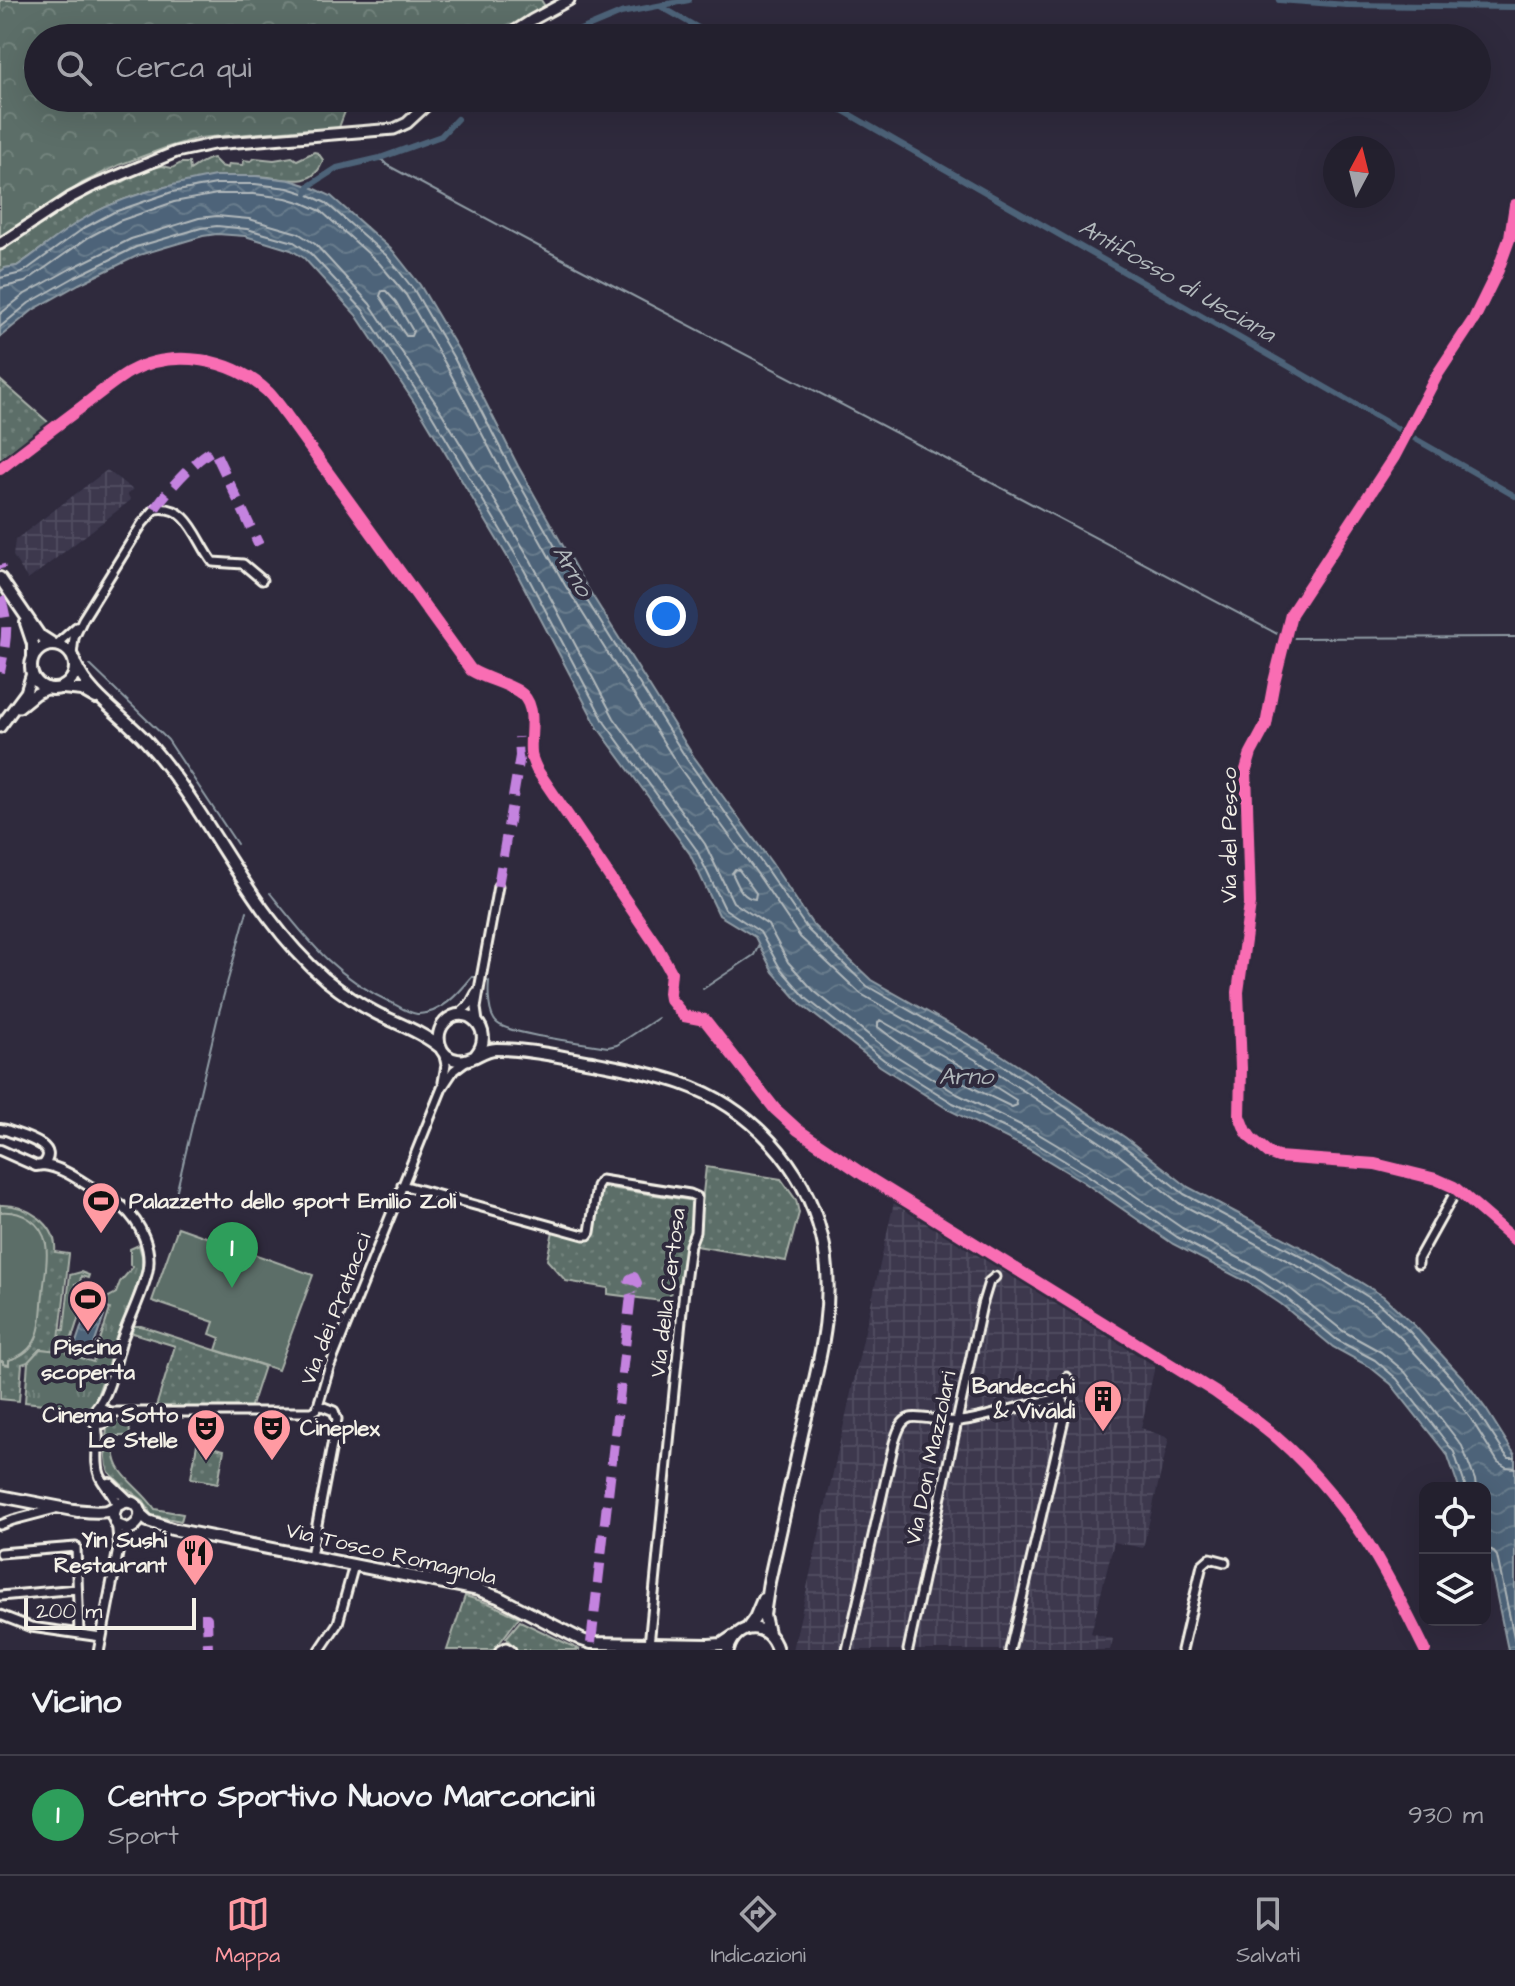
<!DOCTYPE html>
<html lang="it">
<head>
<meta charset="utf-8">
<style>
  body { margin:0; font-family:"Architects Daughter",sans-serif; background:#2b2836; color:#f1f3f6 }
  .controls { position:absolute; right:24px; bottom:24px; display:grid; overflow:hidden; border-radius:16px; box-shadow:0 8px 32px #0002 }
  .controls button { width:72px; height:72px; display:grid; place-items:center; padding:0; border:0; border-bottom:2px solid #403e4a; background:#23202e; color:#f1f3f6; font:40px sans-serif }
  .compass { position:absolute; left:1323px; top:136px; width:72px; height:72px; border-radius:50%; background:#23202e; box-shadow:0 8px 32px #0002; rotate:7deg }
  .scale { position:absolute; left:24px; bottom:20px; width:172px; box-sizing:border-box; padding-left:8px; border:4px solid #f4f1e8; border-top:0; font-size:22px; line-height:28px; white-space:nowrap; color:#f4f1e8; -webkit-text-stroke:6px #2f2a3d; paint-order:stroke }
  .you { position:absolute; left:666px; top:616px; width:28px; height:28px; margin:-20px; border:6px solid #fff; border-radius:50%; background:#1a73e8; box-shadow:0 0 0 12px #1a73e833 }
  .badge { display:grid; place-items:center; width:52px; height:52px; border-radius:50%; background:#ff9aa2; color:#fff; font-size:26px; font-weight:700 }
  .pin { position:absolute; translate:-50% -66px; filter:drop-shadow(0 2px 4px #0008) }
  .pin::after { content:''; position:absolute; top:42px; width:28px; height:24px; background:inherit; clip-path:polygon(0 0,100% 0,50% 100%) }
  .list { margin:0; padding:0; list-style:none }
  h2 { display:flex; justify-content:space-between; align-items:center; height:104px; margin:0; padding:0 32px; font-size:34px }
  h2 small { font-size:26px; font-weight:400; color:#a3a3aa }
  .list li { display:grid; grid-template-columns:52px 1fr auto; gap:24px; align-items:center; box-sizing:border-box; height:120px; padding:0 32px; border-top:2px solid #403e4a }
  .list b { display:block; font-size:30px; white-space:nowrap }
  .list p { margin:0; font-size:26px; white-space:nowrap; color:#a3a3aa }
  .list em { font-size:26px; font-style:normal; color:#a3a3aa }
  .icon { flex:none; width:44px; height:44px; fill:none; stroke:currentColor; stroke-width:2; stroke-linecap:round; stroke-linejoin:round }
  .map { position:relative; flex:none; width:1515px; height:1650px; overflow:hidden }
  .search { position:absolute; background:#23202e; box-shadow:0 8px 32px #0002; left:24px; right:24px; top:24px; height:88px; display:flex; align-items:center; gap:20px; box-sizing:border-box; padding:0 28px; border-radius:44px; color:#a3a3aa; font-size:30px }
  .sheet { height:224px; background:#23202e }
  nav { display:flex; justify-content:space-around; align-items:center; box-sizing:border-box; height:112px; border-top:2px solid #403e4a; background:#23202e; font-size:22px; color:#a3a3aa }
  nav a { display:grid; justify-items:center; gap:4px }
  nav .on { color:#ff9aa2 }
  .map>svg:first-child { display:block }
  .industrial { fill:url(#industrial-grid) }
  .grass { fill:url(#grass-dots); stroke:#a8b0a8; stroke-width:2 }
  .forest { fill:url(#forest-crowns); stroke:#a8b0a8; stroke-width:2 }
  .park { fill:url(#park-tufts); stroke:#a8b0a8; stroke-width:2 }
  .pitch { fill:#5b6e67; stroke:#a8b0a8; stroke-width:2 }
  .water { fill:url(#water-waves); stroke:#909ca5; stroke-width:2 }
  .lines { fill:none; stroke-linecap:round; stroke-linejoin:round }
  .shore { stroke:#b2b9bc; stroke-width:2 }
  .stream { stroke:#909ca5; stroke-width:2 }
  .canal { stroke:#4e6479; stroke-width:6 }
  .minor-casing { stroke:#f4f1e8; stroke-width:13 }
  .tertiary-casing { stroke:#f4f1e8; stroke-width:14 }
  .secondary-casing { stroke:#f4f1e8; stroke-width:15 }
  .primary-casing { stroke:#f4f1e8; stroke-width:16 }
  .minor { stroke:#2f2a3d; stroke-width:7 }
  .tertiary { stroke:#2f2a3d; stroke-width:8 }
  .secondary { stroke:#2f2a3d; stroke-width:9 }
  .primary { stroke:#2f2a3d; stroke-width:10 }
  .quiet { stroke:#c483df; stroke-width:10; stroke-dasharray:20 10; stroke-linecap:butt }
  .cycleway-casing { stroke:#2f2a3d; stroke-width:17 }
  .cycleway { stroke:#f96db3; stroke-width:12 }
  .labels { text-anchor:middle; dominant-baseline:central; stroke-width:8; stroke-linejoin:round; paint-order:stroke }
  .street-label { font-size:22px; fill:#f4f1e8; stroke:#2f2a3d }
  .poi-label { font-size:22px; font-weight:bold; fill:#f4f1e8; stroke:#2f2a3d; text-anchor:end }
  .water-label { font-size:24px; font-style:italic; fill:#b2b9bc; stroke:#2f2a3d }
</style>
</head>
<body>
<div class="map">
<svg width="1515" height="1650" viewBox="0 0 1515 1650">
  <defs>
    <pattern id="industrial-grid" width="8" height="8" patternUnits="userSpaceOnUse" patternTransform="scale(2)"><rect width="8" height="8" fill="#3c384e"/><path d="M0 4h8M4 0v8" fill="none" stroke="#4f4c5f"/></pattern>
    <pattern id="grass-dots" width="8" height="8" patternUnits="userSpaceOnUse" patternTransform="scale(2)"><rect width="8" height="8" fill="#5b6e67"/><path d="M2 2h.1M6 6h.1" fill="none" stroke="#73837d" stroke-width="1.8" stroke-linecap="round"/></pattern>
    <pattern id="forest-crowns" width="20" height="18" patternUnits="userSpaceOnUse" patternTransform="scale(2)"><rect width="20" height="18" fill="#5b6e67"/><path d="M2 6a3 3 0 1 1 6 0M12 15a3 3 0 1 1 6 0" fill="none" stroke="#73837d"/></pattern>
    <pattern id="park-tufts" width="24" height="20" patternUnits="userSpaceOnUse" patternTransform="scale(2)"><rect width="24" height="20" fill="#5b6e67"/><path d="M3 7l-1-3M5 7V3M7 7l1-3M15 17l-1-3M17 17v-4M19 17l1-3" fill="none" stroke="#73837d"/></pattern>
    <pattern id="water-waves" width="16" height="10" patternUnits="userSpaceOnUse" patternTransform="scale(2)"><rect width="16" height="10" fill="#4e6479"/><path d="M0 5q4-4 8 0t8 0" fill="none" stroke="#687b8c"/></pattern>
  </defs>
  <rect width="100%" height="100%" fill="#2f2a3d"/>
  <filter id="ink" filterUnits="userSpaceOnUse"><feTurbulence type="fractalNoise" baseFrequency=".0125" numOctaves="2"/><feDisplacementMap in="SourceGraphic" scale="16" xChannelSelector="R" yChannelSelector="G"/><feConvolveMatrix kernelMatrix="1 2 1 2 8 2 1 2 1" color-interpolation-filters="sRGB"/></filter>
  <g filter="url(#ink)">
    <!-- industrial -->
    <path class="industrial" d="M107 470 133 490 127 494 131 500 28 580 13 556 15 540Z
      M894 1202 1155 1366 1141 1428 1169 1438 1143 1548 1114 1542 1091 1633 1113 1639 1110 1650H793Z"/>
    <!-- grass -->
    <path class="grass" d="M314 152 318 153 323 160C313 193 278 175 254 176 235 176 217 180 198 182 157 186 112 200 77 223 57 237 37 252 17 266L5 268 0 272V248L88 193 111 184 118 185 144 170 162 166 172 168 181 163H189L190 170C198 165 203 160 213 158L221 166 228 168 229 164 243 165 244 160 251 161 255 158 274 160 292 157 297 160Z
      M0 380 49 423 0 459Z
      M706 1167 781 1179 796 1200 799 1213 786 1261 690 1245 682 1285 672 1284 669 1302 608 1294V1288L566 1281 547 1260 553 1231 592 1238 602 1187 702 1202Z
      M0 1205C26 1204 58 1224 55 1252L69 1254 58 1351 40 1349 28 1362 22 1364 19 1401 0 1399V1361C12 1360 26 1355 33 1344 42 1330 44 1262 46 1242L39 1229 7 1212H0Z
      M132 1326H141L264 1366 250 1409 155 1410 175 1346 130 1332Z
      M129 1420 130 1436H115C109 1476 135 1480 155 1509L183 1514 181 1521 151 1515 144 1501 124 1487 109 1472 107 1466 105 1448 107 1428 114 1421Z
      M197 1444 224 1450 218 1483 191 1478Z
      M465 1596 488 1603 519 1617 494 1650H447Z
      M520 1621 580 1650H517L506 1638Z"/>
    <!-- forest -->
    <path class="forest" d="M0 0H541L546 8 498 38H38V98H371L349 101 338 130 307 129 199 138 168 147 119 165 82 183 0 240Z"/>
    <!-- park -->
    <path class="park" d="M139 1245 142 1256V1271L94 1404 88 1408H82L25 1402 28 1362 40 1349 58 1351 60 1330H64L70 1275 81 1272 89 1275 88 1278 81 1276 80 1284H75L79 1298 92 1291 94 1293 89 1302 84 1301 67 1353 93 1362 110 1309 105 1307 107 1298 116 1293 120 1282 133 1267 130 1265V1249Z"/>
    <!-- pitch -->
    <path class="pitch" d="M0 1212C21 1210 42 1222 46 1244 49 1260 44 1279 43 1294 41 1309 42 1329 34 1342 28 1351 20 1357 9 1360V1365L3 1364V1361H0Z
      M178 1227 313 1275 278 1370 216 1350 220 1338 210 1334 214 1322 152 1301Z"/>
    <!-- water -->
    <path class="water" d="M215 176H256L290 180 309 186 331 196 393 251 420 285 462 356 518 466 580 576 694 757 771 862 813 925 871 980 986 1045 1046 1084 1126 1138 1188 1187 1316 1255 1383 1296 1414 1325 1462 1377 1486 1409 1515 1455V1650H1508L1488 1554 1485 1547V1488H1459L1448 1456 1391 1384 1370 1367 1333 1347 1281 1304 1251 1284 1173 1244 1082 1181 1027 1148 949 1110 880 1066 802 1005 773 972 755 937 719 915 690 854 598 728 514 568 422 414 356 315 304 258 291 250 245 236 217 234 203 236 139 255 79 284 33 310 0 337V272L5 268 17 266C38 252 57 236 78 222 119 196 168 185 215 176Z
      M87 1310 104 1316 90 1356 73 1351Z"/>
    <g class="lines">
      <!-- shore -->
      <path class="shore" d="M0 278 22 273 84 228 114 212 172 192 216 184H255L288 188 307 194 326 203 387 256 414 290 455 360 511 469 574 580 688 761 764 866 808 930 867 986 982 1052 1042 1091 1121 1144 1184 1194 1312 1262 1378 1303 1409 1331 1455 1382 1479 1414 1505 1454 1509 1458H1515
        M0 288 25 282 89 237 119 221 174 202 217 194H254L286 198 303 203 321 211 379 263 406 295 446 365 503 474 565 585 679 767 756 872 800 937 861 994 976 1060 1036 1099 1115 1152 1179 1203 1307 1271 1372 1311 1401 1338 1448 1389 1471 1419 1498 1462 1506 1467 1515 1468
        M382 291H386L396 302 413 331 411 336H406L380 296Z
        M0 314 25 294 70 269 131 239 199 218 217 216 249 219 298 233 315 244 370 304 437 405 530 559 614 718 705 844 733 902 768 925 788 962 814 991 890 1052 957 1094 1037 1133 1092 1166 1182 1228 1260 1269 1292 1290 1343 1331 1381 1352 1405 1372 1462 1446 1475 1480 1476 1488
        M0 327 29 303 75 277 136 247 201 228 217 226 247 229 294 242 309 252 363 310 429 410 521 564 605 723 696 849 725 909 760 932 780 968 807 999 884 1060 953 1103 1032 1141 1086 1174 1177 1237 1255 1278 1286 1298 1337 1340 1375 1360 1397 1379 1454 1452 1466 1488
        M735 869 739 870 756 893 755 899C741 898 738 884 732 873Z
        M880 1020 970 1071 1016 1100 1017 1105 1012 1107C965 1085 919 1060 878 1027V1023Z
        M1485 1549 1492 1550 1497 1556 1515 1642"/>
      <!-- stream -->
      <path class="stream" d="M380 158 387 165 553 254 1013 494 1283 637
        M1289 638 1515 637
        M90 665 168 740 237 844
        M270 893C309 942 335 977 394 1004 401 1008 409 1013 417 1014 440 1015 459 993 472 977H474
        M487 980 489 981C488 992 488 1015 497 1023 510 1035 587 1043 608 1047L617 1045 658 1018
        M703 989 754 955 759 945
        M175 1198 218 1016 247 911"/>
      <!-- canal -->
      <path class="canal" d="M1279 0 1347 5 1515 7
        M660 6 716 38
        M561 38 621 13 689 0
        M821 98 1515 496
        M469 107 478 98
        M307 193 309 186 337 168 380 158 441 136 457 119"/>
      <defs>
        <path id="minor" d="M1515 205 1510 237 1498 270 1474 319 1437 375 1394 457 1291 614 1274 682 1266 725 1251 753 1246 770 1250 904 1238 992 1241 1068 1240 1116 1246 1131 1251 1138 1270 1154 1278 1157 1375 1164 1436 1179 1454 1187 1515 1240
          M56 645 76 627
          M72 655 74 638 83 619 142 524 155 509C189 503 197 542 213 562L243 564 262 580
          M459 1014 470 1004 476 993
          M478 1022 476 1008 480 984 498 886
          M443 1051 446 1065 443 1082
          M402 1185 584 1235H588L590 1232 597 1186 601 1180 690 1194 697 1197 695 1232 690 1245 684 1290 649 1645 640 1650
          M1418 1264V1259L1457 1189
          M1062 1400 1067 1377
          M106 1412H312L317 1409 329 1368 442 1088 454 1070 466 1061
          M0 1525 13 1520 55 1509
          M0 1553 76 1547 79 1633
          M311 1556 337 1419 334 1411 319 1405
          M0 1596 77 1589
          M0 1615 31 1627 101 1637
          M320 1650 338 1623 354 1565
          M500 1650 506 1647 511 1650
          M847 1650 894 1443C897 1434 900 1421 910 1418 918 1415 946 1423 960 1421 993 1417 1025 1403 1058 1399L1064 1402 1065 1415 1010 1650
          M908 1650 982 1305 989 1282 995 1277
          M1182 1650 1202 1565 1210 1558 1225 1562"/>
        <path id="tertiary" d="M0 1129 6 1130C21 1136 62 1145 43 1165L36 1166 0 1150
          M43 1165C63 1167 80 1181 97 1191 106 1196 116 1201 123 1207 141 1223 153 1250 147 1273 141 1297 129 1319 121 1342 115 1362 109 1395 95 1410
          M92 1416a8 8 0 1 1 16 0a8 8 0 1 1-16 0Z
          M95 1422C102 1440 93 1459 100 1476 105 1487 115 1494 117 1506
          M110 1483 130 1502
          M99 1650 119 1546 117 1525"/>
        <path id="secondary" d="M504 38 532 20 569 0
          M0 244 70 198 91 187 176 152 213 144 394 129 407 123 434 98
          M19 707 35 694 48 688
          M0 727 26 692 32 673"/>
        <path id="primary" d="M0 578 39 635 53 644
          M26 623 33 644V657
          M31 667a22 22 0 1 1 44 0a22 22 0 1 1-44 0Z
          M76 665C88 694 124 717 146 741 212 814 249 914 325 979 341 992 358 1004 376 1013 398 1024 422 1032 441 1048
          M63 688 82 690 96 698
          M476 1055C497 1030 465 1001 445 1022 433 1035 439 1057 457 1060 471 1063 482 1049 496 1049 528 1049 561 1057 592 1062 622 1068 652 1073 681 1083 751 1107 804 1165 822 1237 838 1303 817 1370 802 1434 791 1483 780 1533 769 1582L764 1615 768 1633
          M0 1496 78 1511
          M74 1510C84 1511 96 1513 107 1511 115 1509 121 1500 130 1502 147 1507 141 1526 127 1529L117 1525 113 1516 116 1507
          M140 1514 148 1521 172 1529 479 1590 498 1597 582 1640 591 1643 709 1645 722 1644 734 1636
          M747 1629 755 1618 763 1599
          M728 1650C736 1621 769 1621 777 1650"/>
      </defs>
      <!-- minor casing -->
      <use href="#minor" class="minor-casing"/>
      <!-- tertiary casing -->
      <use href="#tertiary" class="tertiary-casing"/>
      <!-- secondary casing -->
      <use href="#secondary" class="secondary-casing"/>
      <!-- primary casing -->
      <use href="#primary" class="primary-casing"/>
      <!-- minor -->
      <use href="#minor" class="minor"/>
      <!-- tertiary -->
      <use href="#tertiary" class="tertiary"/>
      <!-- secondary -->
      <use href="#secondary" class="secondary"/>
      <!-- primary -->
      <use href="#primary" class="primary"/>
      <!-- quiet -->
      <path class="quiet" d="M155 509C163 495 199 455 214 450L259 545
        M0 565 1 569
        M0 598C11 623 5 646 0 672
        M498 886 520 756 519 737
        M201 1618H207L208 1650
        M591 1643 631 1295 637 1283 634 1277 630 1279 628 1285 631 1295"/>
      <defs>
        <path id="cycleway" d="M1515 205 1510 237 1498 270 1474 319 1437 375 1394 457 1291 614 1274 682 1266 725 1251 753 1246 770 1250 904 1238 992 1241 1068 1240 1116 1246 1131 1251 1138 1270 1154 1278 1157 1375 1164 1436 1179 1454 1187 1515 1240
          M0 469C26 449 52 429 79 409 95 397 112 382 129 372 173 348 232 358 268 392 275 399 281 408 287 416L471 670C486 679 503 682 518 691 539 704 529 732 531 752 531 758 534 764 537 770L656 945 671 972 669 993 670 999 684 1016 705 1020 775 1109 798 1130 864 1175 1215 1392C1230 1403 1246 1413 1260 1424 1300 1454 1339 1501 1367 1542 1389 1576 1407 1614 1425 1650"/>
      </defs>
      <!-- cycleway casing -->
      <use href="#cycleway" class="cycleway-casing"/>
      <!-- cycleway -->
      <use href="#cycleway" class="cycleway"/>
    </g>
  </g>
  <!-- icons -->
  <defs>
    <symbol id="stadium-pin" viewBox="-11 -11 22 30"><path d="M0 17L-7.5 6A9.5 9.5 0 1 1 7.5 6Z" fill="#ff9aa2" stroke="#2f2a3d"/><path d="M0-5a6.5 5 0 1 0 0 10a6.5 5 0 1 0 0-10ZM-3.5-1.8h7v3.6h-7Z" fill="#111"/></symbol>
    <symbol id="building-pin" viewBox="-11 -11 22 30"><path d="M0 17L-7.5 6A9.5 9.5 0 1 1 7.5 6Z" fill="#ff9aa2" stroke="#2f2a3d"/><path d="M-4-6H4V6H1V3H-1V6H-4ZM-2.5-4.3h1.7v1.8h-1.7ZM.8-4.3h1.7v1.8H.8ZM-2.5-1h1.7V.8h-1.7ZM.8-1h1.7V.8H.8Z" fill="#111"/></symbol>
    <symbol id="theatre-pin" viewBox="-11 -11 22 30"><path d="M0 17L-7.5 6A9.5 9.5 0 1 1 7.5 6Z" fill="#ff9aa2" stroke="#2f2a3d"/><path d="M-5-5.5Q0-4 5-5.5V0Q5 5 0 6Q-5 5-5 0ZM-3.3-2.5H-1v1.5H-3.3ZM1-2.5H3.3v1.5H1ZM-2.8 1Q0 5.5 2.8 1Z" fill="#111"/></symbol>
    <symbol id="restaurant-pin" viewBox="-11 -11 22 30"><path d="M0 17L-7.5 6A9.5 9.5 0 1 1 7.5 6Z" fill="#ff9aa2" stroke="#2f2a3d"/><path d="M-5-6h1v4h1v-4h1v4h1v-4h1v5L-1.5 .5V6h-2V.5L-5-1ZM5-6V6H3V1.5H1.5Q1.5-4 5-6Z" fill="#111"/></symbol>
  </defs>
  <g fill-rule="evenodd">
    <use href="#stadium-pin" x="79" y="1179" width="44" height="60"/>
    <use href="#stadium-pin" x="66" y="1277" width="44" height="60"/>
    <use href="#building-pin" x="1081" y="1377" width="44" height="60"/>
    <use href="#theatre-pin" x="184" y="1406" width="44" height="60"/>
    <use href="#theatre-pin" x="250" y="1406" width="44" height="60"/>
    <use href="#restaurant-pin" x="173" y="1531" width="44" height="60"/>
  </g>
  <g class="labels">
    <!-- street labels -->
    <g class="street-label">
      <text transform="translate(1229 835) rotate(-90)">Via del Pesco</text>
      <text transform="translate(668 1293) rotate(-83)">Via della Certosa</text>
      <text transform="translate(336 1309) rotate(-69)">Via dei Pratacci</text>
      <text transform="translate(931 1458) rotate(-78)">Via Don Mazzolari</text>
      <text transform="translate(391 1554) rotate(13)">Via Tosco Romagnola</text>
    </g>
    <!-- poi labels -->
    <g class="poi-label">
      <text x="129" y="1201" text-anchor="start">Palazzetto dello sport Emilio Zoli</text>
      <text x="88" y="1347" text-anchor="middle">Piscina<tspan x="88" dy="25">scoperta</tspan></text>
      <text x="1075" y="1386">Bandecchi<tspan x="1075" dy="25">&amp; Vivaldi</tspan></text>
      <text x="178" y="1415">Cinema Sotto<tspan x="178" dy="25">Le Stelle</tspan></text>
      <text x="300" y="1428" text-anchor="start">Cineplex</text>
      <text x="167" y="1540">Yin Sushi<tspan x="167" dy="25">Restaurant</tspan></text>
    </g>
    <!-- water labels -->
    <g class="water-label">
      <text transform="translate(1177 281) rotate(30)">Antifosso di Usciana</text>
      <text transform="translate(572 571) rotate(60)">Arno</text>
      <text x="966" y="1077">Arno</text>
    </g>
  </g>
</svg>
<div class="controls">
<button><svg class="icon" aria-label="locate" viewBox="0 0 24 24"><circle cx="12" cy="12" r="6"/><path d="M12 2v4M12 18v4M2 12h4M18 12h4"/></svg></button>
<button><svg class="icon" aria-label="layers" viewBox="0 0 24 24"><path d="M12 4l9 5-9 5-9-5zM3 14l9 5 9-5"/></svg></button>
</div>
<svg class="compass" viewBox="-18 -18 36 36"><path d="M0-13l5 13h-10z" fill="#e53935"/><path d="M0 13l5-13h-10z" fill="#a3a3aa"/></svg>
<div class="scale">200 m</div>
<div class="you"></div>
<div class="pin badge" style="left:232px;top:1288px;background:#2e9e5b">1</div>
<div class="search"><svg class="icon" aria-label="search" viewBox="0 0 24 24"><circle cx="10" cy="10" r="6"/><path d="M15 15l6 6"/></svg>Cerca qui</div>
</div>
<section class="sheet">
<h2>Vicino<small></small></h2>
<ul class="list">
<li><span class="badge" style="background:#2e9e5b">1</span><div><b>Centro Sportivo Nuovo Marconcini</b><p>Sport</p></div><em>930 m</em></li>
</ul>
</section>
<nav>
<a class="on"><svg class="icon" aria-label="map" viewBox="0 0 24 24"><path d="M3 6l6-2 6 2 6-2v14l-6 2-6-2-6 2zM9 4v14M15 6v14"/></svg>Mappa</a>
<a><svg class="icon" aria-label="directions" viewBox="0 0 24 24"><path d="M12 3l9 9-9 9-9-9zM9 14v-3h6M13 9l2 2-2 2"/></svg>Indicazioni</a>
<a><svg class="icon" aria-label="saved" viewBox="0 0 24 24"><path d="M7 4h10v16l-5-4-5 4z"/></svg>Salvati</a>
</nav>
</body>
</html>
